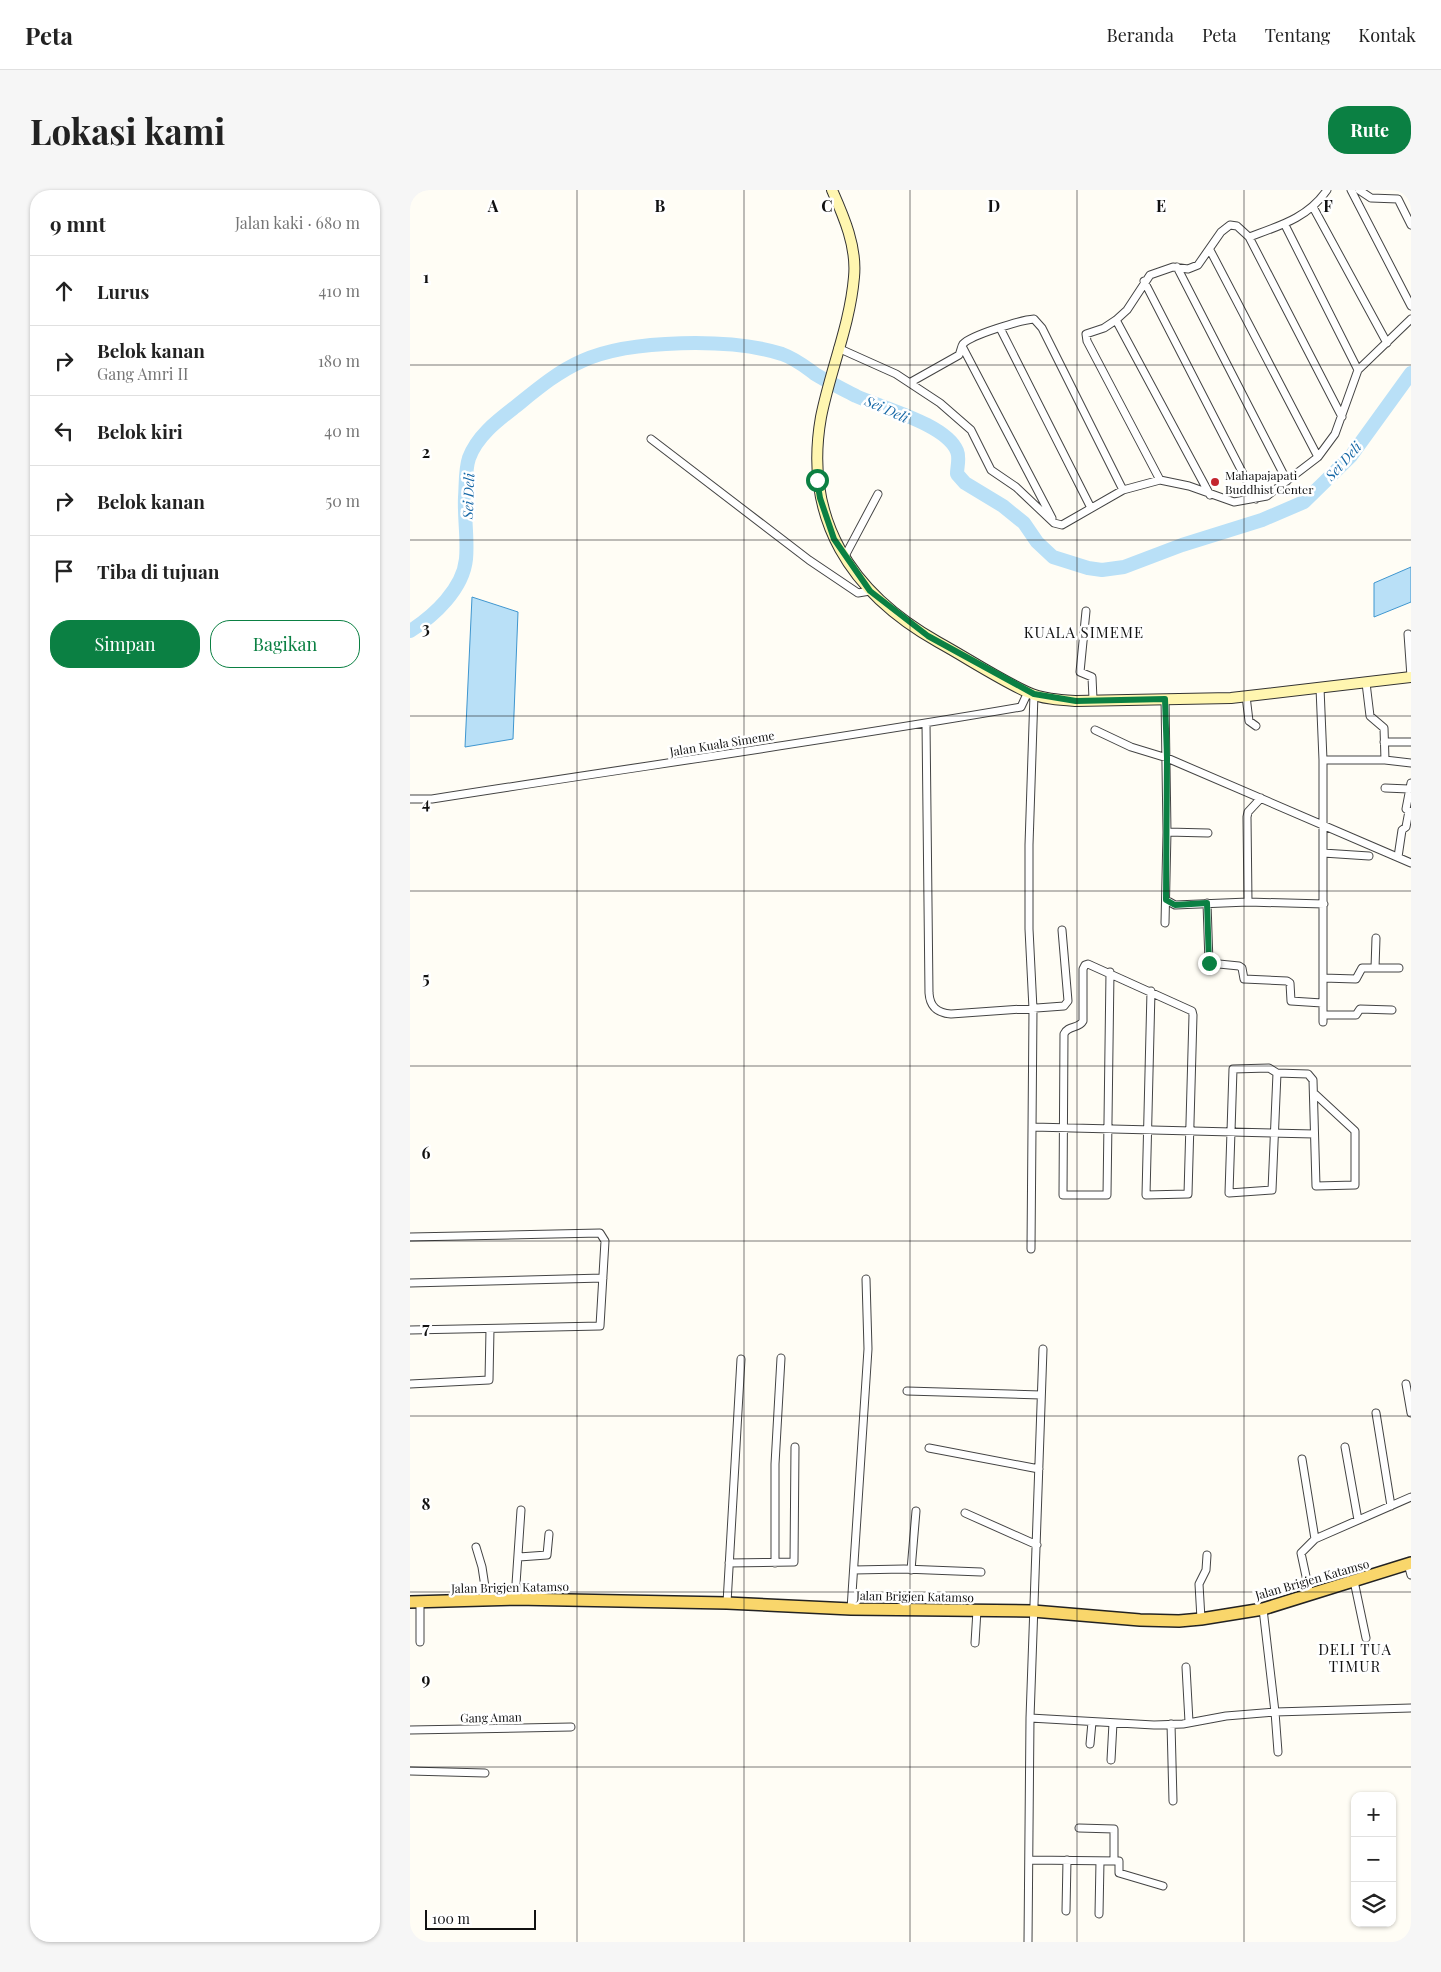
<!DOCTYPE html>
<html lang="id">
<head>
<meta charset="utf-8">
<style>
  body { margin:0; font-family:"Playfair Display",serif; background:#f6f6f6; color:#222 }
  .controls { position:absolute; right:15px; bottom:15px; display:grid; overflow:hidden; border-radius:10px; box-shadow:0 1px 4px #0004 }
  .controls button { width:45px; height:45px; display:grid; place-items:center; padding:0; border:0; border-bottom:1px solid #e0e0e0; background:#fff; color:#222; font:25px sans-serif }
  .scale { position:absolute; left:15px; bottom:12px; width:111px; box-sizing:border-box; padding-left:5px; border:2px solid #111; border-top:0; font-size:14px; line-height:18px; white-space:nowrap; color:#111; -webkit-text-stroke:4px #fff; paint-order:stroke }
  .stop { position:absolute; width:15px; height:15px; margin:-11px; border:4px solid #0b8043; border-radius:50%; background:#fff }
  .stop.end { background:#0b8043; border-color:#fff; box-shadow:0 1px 5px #0008 }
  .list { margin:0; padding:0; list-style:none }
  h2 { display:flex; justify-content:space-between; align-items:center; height:65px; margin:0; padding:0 20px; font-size:21px }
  h2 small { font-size:16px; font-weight:400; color:#767676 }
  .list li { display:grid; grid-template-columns:32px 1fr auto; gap:15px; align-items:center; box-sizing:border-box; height:70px; padding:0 20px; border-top:1px solid #e0e0e0 }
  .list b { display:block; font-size:19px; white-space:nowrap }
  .list p { margin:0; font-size:16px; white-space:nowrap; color:#767676 }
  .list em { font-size:16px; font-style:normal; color:#767676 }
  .actions { display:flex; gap:10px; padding:15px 20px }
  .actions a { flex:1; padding:11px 0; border:1px solid #0b8043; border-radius:20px; text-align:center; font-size:18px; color:#0b8043 }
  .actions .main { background:#0b8043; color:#fff }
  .icon { flex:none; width:28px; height:28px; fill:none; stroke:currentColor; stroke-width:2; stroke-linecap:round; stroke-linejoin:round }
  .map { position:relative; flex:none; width:1001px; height:1752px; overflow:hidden; border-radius:20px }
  header { display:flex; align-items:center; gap:30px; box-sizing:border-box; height:70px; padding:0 25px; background:#fff; border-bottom:1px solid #e0e0e0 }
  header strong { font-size:24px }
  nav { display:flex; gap:28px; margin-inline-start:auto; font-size:18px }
  .intro { display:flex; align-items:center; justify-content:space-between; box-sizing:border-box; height:120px; padding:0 30px }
  h1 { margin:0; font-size:35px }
  .button { padding:12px 22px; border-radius:20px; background:#0b8043; color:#fff; font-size:18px; font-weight:700 }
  main { display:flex; gap:30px; padding:0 30px }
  aside { flex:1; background:#fff; border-radius:20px; box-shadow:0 1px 4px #0004 }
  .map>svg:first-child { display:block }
  .water { fill:#b9e0f7; stroke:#3f96cf }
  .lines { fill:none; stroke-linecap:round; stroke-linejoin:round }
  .river { stroke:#b9e0f7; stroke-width:14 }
  .minor-casing { stroke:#444; stroke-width:9 }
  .secondary-casing { stroke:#333; stroke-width:12 }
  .primary-casing { stroke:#222; stroke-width:14 }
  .minor { stroke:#fff; stroke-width:7 }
  .secondary { stroke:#fff6b0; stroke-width:10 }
  .primary { stroke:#f9d66b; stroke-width:11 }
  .route { stroke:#0b8043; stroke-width:6 }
  .grid { fill:none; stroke:#111; stroke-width:1; stroke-opacity:0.55 }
  .poi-dot { fill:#c4262e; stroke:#fff; stroke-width:2 }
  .labels { text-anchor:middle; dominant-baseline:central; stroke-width:5; stroke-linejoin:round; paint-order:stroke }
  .poi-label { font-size:12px; fill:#111; stroke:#fff; text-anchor:start }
  .street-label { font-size:12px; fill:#111; stroke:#fff }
  .water-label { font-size:14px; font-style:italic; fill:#1768a6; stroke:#fff }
  .quarter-label { font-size:15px; letter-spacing:1px; fill:#111; stroke:#fff }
  .grid-label { font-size:16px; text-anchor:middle; font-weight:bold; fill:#111; stroke:#fff; stroke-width:5; stroke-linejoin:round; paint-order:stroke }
</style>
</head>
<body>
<header>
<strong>Peta</strong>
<nav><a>Beranda</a><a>Peta</a><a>Tentang</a><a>Kontak</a></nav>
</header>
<div class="intro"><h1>Lokasi kami</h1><a class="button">Rute</a></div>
<main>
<aside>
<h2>9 mnt<small>Jalan kaki · 680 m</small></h2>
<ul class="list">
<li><svg class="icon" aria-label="ahead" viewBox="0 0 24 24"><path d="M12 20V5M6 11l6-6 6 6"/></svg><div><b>Lurus</b></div><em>410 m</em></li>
<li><svg class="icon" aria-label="right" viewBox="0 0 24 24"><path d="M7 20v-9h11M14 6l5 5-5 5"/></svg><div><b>Belok kanan</b><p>Gang Amri II</p></div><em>180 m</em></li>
<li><svg class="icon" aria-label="left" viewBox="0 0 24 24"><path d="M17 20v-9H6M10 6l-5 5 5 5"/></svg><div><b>Belok kiri</b></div><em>40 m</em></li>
<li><svg class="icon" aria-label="right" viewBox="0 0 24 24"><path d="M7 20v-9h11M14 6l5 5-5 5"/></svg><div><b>Belok kanan</b></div><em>50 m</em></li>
<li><svg class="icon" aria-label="arrive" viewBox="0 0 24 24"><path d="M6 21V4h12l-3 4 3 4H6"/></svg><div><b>Tiba di tujuan</b></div></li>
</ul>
<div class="actions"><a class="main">Simpan</a><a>Bagikan</a></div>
</aside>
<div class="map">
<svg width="1001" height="1752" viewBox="0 0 1001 1752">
  <rect width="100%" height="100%" fill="#fffdf5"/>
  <!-- water -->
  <path class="water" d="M1001 377V412L964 427V393Z
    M62 407 108 422 103 549 55 557Z"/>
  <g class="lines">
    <!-- river -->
    <path class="river" d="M0 441C24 426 53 399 56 369 58 349 54 328 55 307 56 295 55 280 59 268 67 246 87 231 105 217 126 200 147 182 172 171 220 149 322 148 372 164 386 169 394 176 405 184 418 192 433 199 446 206 472 218 536 234 547 261 550 268 547 277 547 284L555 293 593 316 614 333 627 352 643 367 678 378 692 380 714 377 772 355 852 330 894 312 941 266 1001 183"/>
    <defs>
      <path id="minor" d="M941 0 1001 116
        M949 0 961 8 988 9 1001 35
        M903 17 977 153
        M875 35 948 180
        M839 47 932 227
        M800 60 908 267
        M767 77 877 291
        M734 91 846 309
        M706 130 800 305
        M590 138 681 318
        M552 156 642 328
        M428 158 486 184 530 213 561 240 581 280 606 297 644 333 652 335 713 300 750 290 779 296 824 312 857 306 908 267 925 244 948 180 1001 129
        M501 192 549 165C551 161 551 157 553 154 561 145 611 130 624 129L632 138 713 300
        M241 249 399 370 448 403 460 401
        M750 290 677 151 676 144 694 138 706 130 717 120 740 85 763 77 778 79 788 75 811 42 820 35 827 36 839 47C869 36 898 28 917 0
        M435 366 468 304
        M676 421 670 482 682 487 683 509
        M998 444 1001 487
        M956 493 960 526 974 538 975 570
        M910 498 913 570V832
        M836 506 839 531 846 536
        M755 509 757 642 755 733
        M516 533 519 803C520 817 527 823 541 824L654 816 658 811 652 740
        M685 540 721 557 757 568 1001 673
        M974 552H1001
        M913 570H975L1001 573
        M975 598 999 599
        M0 609H22C218 578 415 551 611 517L618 502
        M757 642 798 643
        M913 663 959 666
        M988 667 992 640 996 637 999 621 996 619 1001 593
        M756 710 765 715 838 712 914 714
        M838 712 837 627 838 622 851 608
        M797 713 799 773 829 776 832 778 834 789 877 791 880 793 881 811 912 813
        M965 778 966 748
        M700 782 697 1005H653L654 844C658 835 669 839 673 831V779L675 775 678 774 782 821 783 825 778 1004 736 1005 741 801
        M913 788 946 789 952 778H989
        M913 825H946L950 819 982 820
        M867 883 859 878 823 879 819 1003 862 1000 867 883 898 884 903 890 906 996 945 995V941L905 904
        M623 937 904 944
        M0 1047 190 1043 195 1051 190 1136 0 1140
        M621 1059 623 819 619 739V655L624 504
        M0 1093 193 1088
        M0 1194 79 1190 80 1139
        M996 1194 1001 1223
        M497 1201 631 1205
        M966 1223 981 1316
        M935 1257 948 1330
        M519 1258 629 1279
        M892 1269 905 1349
        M555 1323 627 1355
        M66 1357 72 1377 77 1410
        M109 1367 137 1365 139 1344
        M319 1373 384 1372 385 1257
        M365 1373V1274L371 1168
        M998 1374 1001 1385
        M444 1380 494 1379 571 1382
        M501 1380 506 1321
        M944 1391 956 1448
        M900 1405 891 1363 905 1349 1001 1307
        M105 1409 111 1320
        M10 1412V1452
        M317 1413 331 1169
        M441 1419 458 1159 456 1089
        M791 1429 789 1394 796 1380 797 1365
        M565 1453 567 1420
        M776 1477 779 1532
        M620 1528 744 1535 773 1534 816 1526 865 1522 853 1419
        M761 1534 763 1611
        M0 1540 161 1537
        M680 1554 682 1532
        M868 1562 865 1522 1001 1518
        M701 1570 703 1533
        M0 1581 75 1583
        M669 1638 704 1639V1671
        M619 1670 709 1671V1683L753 1696
        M656 1721 657 1670
        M689 1724 690 1671
        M618 1752 620 1528 633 1159"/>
      <path id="secondary" d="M422 0C434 27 447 57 444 87 440 135 420 181 411 227 393 329 441 403 528 452 557 468 587 488 617 502 632 509 650 510 666 511L821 508 1001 487"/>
      <path id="primary" d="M0 1412 105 1409 317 1413 441 1419 623 1421 730 1430 769 1431 791 1429 853 1419 1001 1373"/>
    </defs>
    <!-- minor casing -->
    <use href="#minor" class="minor-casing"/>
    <!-- secondary casing -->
    <use href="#secondary" class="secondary-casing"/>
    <!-- primary casing -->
    <use href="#primary" class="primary-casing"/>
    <!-- minor -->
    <use href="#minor" class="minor"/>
    <!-- secondary -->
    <use href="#secondary" class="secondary"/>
    <!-- primary -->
    <use href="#primary" class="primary"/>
  </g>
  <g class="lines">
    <!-- route -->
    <path class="route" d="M407 290 410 308 424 349 460 401 518 446 624 504 666 511 755 509 757 568 756 710 765 715 797 713 799 773"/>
  </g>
  <!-- grid -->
  <path class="grid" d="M167 0V1752M334 0V1752M500 0V1752M667 0V1752M834 0V1752M0 175H1001M0 350H1001M0 526H1001M0 701H1001M0 876H1001M0 1051H1001M0 1226H1001M0 1402H1001M0 1577H1001"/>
  <!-- markers -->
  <circle class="poi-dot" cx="805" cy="292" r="5"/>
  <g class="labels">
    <!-- poi labels -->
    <g class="poi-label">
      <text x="815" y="285">Mahapajapati<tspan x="815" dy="14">Buddhist Center</tspan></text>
    </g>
    <!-- street labels -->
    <g class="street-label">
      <text transform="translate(312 553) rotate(-9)">Jalan Kuala Simeme</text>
      <text transform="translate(902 1389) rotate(-16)">Jalan Brigjen Katamso</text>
      <text transform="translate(100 1397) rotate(-1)">Jalan Brigjen Katamso</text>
      <text transform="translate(505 1406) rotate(1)">Jalan Brigjen Katamso</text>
      <text transform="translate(81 1527) rotate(-1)">Gang Aman</text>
    </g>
    <!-- water labels -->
    <g class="water-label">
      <text transform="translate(477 219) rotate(24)">Sei Deli</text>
      <text transform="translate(933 271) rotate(-48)">Sei Deli</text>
      <text transform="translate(58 306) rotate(-88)">Sei Deli</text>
    </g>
    <!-- quarter labels -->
    <g class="quarter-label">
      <text x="674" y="442">KUALA SIMEME</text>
      <text x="945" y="1459">DELI TUA<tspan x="945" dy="17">TIMUR</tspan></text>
    </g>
  </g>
  <g class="grid-label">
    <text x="83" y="22">A</text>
    <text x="250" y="22">B</text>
    <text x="417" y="22">C</text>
    <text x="584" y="22">D</text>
    <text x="751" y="22">E</text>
    <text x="918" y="22">F</text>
    <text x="16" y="93">1</text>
    <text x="16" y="268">2</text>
    <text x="16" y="444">3</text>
    <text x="16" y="619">4</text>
    <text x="16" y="794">5</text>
    <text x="16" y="969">6</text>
    <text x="16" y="1144">7</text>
    <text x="16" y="1320">8</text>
    <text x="16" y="1495">9</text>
  </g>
</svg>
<div class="controls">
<button>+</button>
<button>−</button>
<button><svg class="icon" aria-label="layers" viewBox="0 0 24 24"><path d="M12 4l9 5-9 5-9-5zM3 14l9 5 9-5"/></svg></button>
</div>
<div class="scale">100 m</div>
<div class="stop" style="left:407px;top:290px"></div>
<div class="stop end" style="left:799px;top:773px"></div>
</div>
</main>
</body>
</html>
